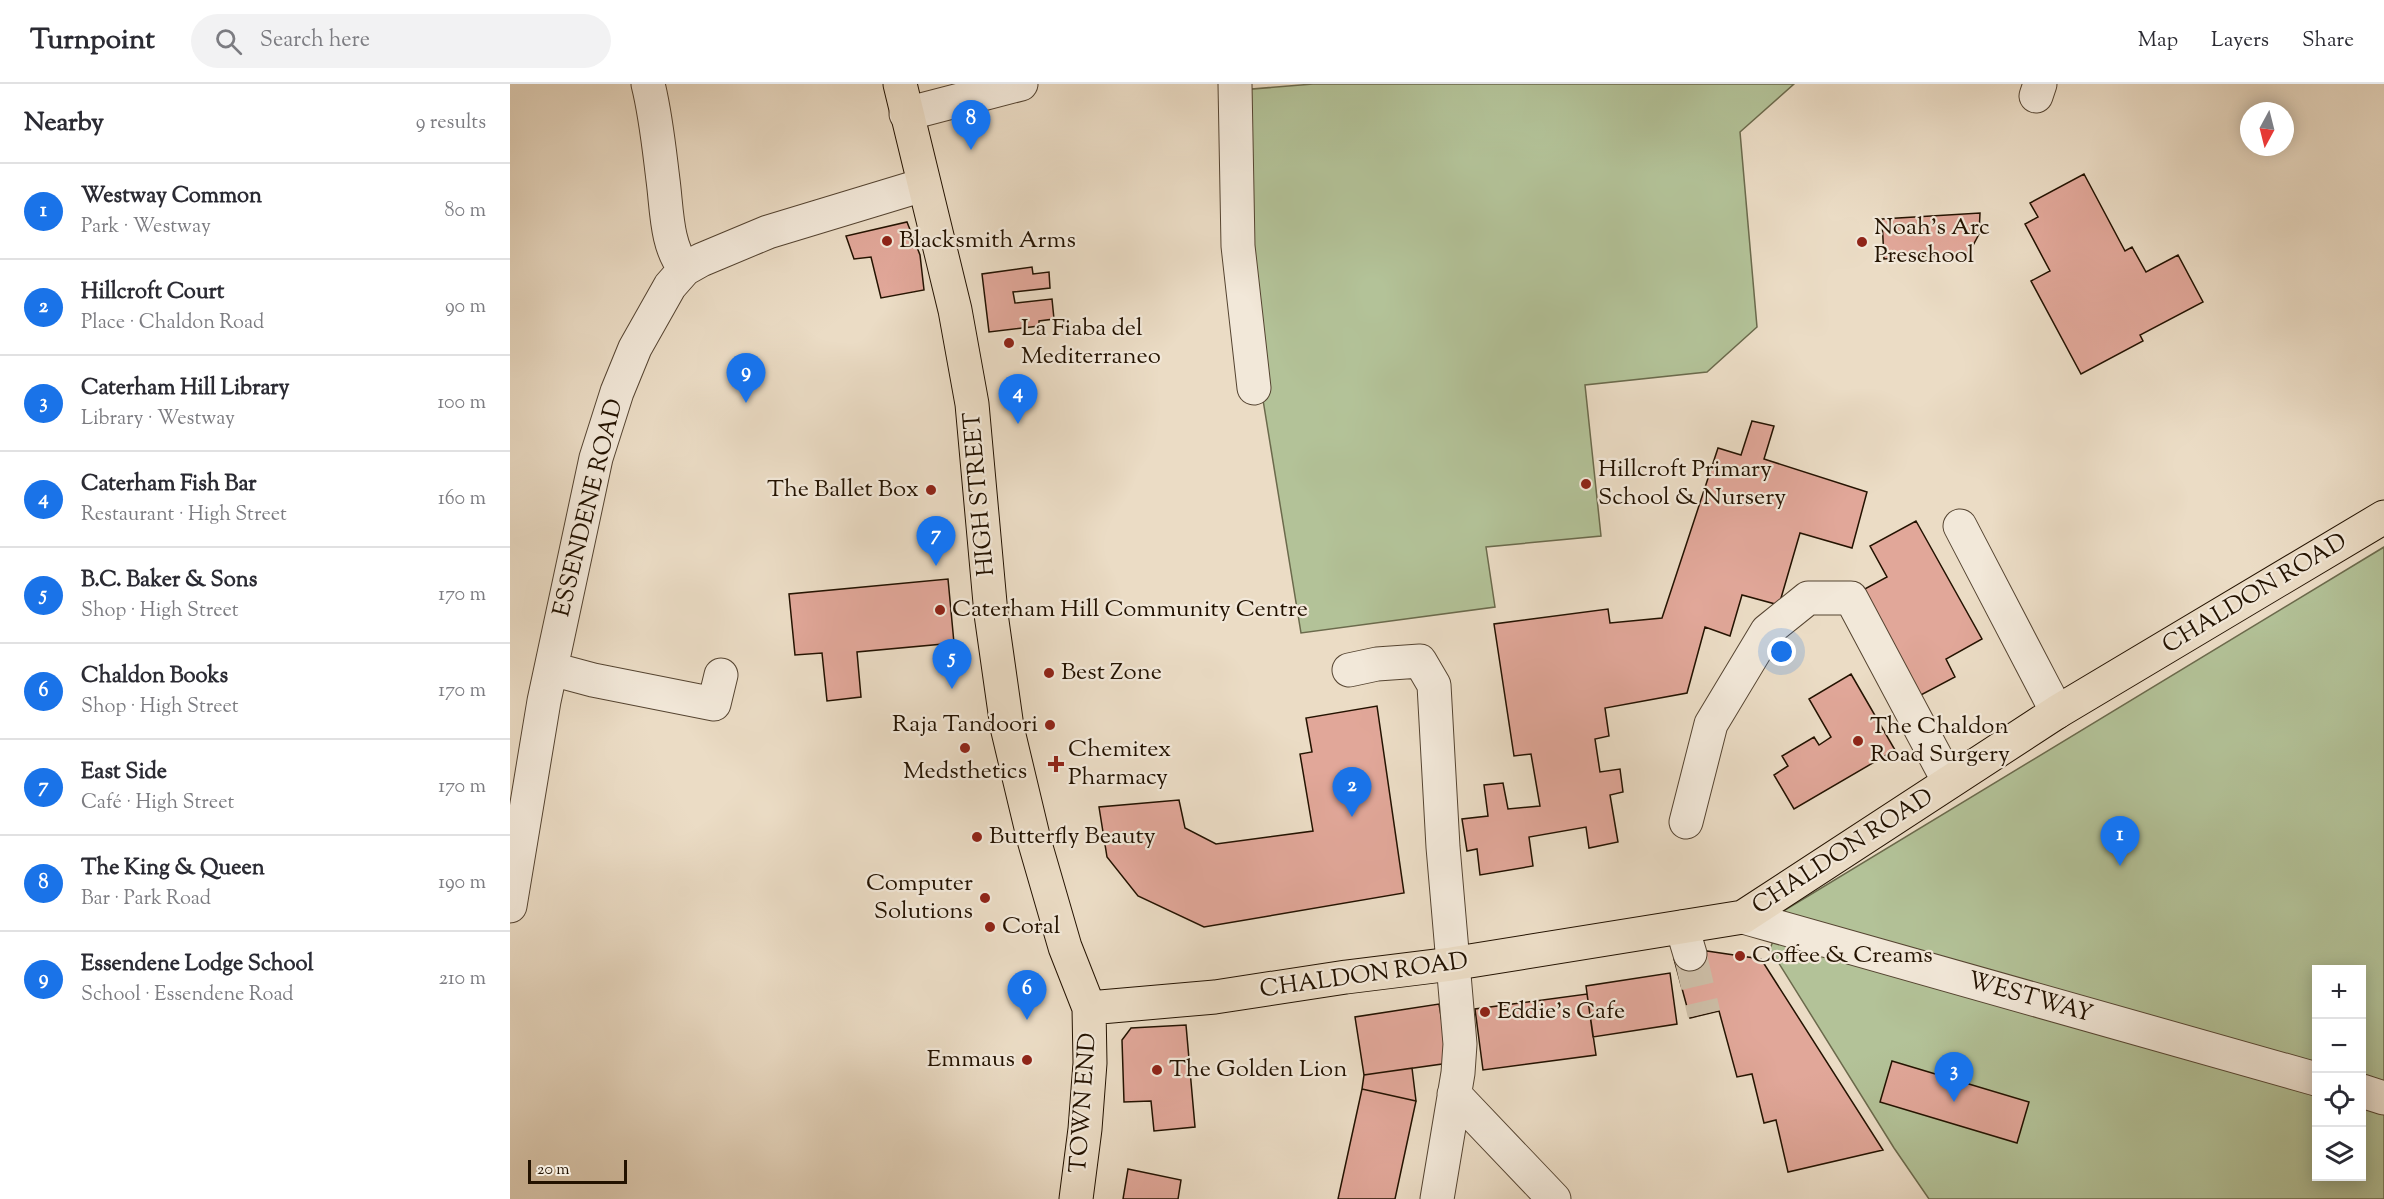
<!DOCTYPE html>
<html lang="en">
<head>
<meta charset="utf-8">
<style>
  body { margin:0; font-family:"Sorts Mill Goudy",serif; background:#f2f2f3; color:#2b2b33 }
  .controls { position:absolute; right:18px; bottom:18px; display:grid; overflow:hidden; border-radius:0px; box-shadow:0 3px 15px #0003 }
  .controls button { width:54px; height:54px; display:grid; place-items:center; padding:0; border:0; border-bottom:2px solid #e1e1e2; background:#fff; color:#2b2b33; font:30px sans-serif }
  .compass { position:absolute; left:1730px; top:18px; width:54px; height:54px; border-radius:50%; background:#fff; box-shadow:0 3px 15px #0003; rotate:187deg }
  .scale { position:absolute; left:18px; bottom:15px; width:99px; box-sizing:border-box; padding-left:6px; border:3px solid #231200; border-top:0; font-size:16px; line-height:21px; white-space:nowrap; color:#231200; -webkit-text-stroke:4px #f2e8d9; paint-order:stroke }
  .you { position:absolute; left:1272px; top:568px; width:21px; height:21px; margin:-15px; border:4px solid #fff; border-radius:50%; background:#1a73e8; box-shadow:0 0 0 9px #1a73e833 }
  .badge { display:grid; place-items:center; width:39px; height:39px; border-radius:50%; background:#1a73e8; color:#fff; font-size:20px; font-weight:700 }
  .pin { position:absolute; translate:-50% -50px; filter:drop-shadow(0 2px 3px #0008) }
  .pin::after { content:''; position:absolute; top:32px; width:21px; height:18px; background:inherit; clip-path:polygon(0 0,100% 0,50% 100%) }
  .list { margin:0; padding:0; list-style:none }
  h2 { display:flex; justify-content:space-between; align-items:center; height:78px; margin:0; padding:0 24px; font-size:26px }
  h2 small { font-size:20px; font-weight:400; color:#7c7c81 }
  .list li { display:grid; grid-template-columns:39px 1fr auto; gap:18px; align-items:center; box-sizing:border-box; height:96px; padding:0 24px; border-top:2px solid #e1e1e2 }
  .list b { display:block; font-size:22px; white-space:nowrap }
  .list p { margin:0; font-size:20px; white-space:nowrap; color:#7c7c81 }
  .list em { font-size:20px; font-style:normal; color:#7c7c81 }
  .icon { flex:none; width:33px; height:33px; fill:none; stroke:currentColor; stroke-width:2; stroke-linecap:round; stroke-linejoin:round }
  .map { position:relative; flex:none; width:1874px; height:1115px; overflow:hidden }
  header { display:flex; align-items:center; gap:36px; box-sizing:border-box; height:84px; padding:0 30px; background:#fff; border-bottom:2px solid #e1e1e2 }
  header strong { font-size:28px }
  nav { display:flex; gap:33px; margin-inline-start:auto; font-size:21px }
  .search { width:420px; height:54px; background:#f2f2f3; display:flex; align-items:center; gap:15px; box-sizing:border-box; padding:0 21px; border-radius:33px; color:#7c7c81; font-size:22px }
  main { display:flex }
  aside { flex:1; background:#fff }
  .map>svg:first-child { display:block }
  .green { fill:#b3c298; stroke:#6b6a4c; stroke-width:1.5; fill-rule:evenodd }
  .building { fill:#e1a799; stroke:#231200; stroke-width:1.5 }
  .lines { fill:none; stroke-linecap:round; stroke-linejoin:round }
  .minor-tunnel { stroke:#cdbea7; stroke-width:33; stroke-dasharray:33 16; stroke-linecap:butt }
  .minor-casing { stroke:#554431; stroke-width:35 }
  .major-casing { stroke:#231200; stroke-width:35 }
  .minor { stroke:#f2e8d9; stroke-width:33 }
  .major { stroke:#ebdcc5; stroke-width:33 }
  .poi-dot { fill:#8f2418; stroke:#f2e8d9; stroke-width:2 }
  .labels { text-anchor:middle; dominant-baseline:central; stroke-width:4.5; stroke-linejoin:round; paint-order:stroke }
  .poi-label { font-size:24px; fill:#231200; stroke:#f2e8d9; text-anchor:start }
  .street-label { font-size:24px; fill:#231200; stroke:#f2e8d9 }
</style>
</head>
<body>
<header>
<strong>Turnpoint</strong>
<div class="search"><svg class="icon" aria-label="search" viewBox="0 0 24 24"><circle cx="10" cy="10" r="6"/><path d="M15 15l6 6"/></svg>Search here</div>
<nav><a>Map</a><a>Layers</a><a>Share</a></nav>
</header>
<main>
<aside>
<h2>Nearby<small>9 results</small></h2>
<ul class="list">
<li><span class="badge">1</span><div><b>Westway Common</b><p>Park · Westway</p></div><em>80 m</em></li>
<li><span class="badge">2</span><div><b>Hillcroft Court</b><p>Place · Chaldon Road</p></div><em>90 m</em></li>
<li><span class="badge">3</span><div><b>Caterham Hill Library</b><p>Library · Westway</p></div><em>100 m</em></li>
<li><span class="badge">4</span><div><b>Caterham Fish Bar</b><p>Restaurant · High Street</p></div><em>160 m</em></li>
<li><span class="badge">5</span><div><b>B.C. Baker &amp; Sons</b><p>Shop · High Street</p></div><em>170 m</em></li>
<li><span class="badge">6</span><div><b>Chaldon Books</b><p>Shop · High Street</p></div><em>170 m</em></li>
<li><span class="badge">7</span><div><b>East Side</b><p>Café · High Street</p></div><em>170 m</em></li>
<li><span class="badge">8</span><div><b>The King &amp; Queen</b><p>Bar · Park Road</p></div><em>190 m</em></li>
<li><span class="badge">9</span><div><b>Essendene Lodge School</b><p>School · Essendene Road</p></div><em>210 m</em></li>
</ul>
</aside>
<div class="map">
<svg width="1874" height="1115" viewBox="0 0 1874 1115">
  <rect width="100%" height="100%" fill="#ebdcc5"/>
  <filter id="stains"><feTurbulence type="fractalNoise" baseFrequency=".00333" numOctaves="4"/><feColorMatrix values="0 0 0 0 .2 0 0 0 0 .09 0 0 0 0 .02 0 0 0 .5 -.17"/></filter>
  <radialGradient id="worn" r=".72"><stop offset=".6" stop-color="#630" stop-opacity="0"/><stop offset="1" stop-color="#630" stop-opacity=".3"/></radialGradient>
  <!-- green -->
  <path class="green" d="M803 0H1284L1230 48 1247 243 1197 288 1075 301 1091 452 976 463 985 523 791 549 747 279 718 7Z
    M1874 463V1115H1419L1384 1064 1260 865 1275 826ZM1806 886H1852V1092H1806Z"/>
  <!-- building -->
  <path class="building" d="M1574 90 1615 167 1622 163 1636 188 1668 171 1693 218 1630 251 1633 257 1571 290 1521 197 1540 187 1515 140 1528 133 1520 119Z
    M1470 129 1469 150 1459 169 1374 175 1372 135Z
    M397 138 410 171 414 206 371 214 361 173 344 175 336 152Z
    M522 183 523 190 539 188 540 204 503 208 505 219 542 215 544 235 529 237V242L479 248 472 190Z
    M1242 337 1264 342 1254 375 1357 408 1342 464 1290 449 1269 521 1232 511 1220 552 1195 543 1177 609 1095 624 1099 652 1085 655 1090 688 1110 685 1113 708 1100 711 1108 758 1079 764 1076 743 1019 753 1023 782 970 791 967 765 957 767 952 735 978 732 974 701 993 699 998 725 1030 722 1021 670 1004 672 984 540 1098 525 1100 539 1152 534 1208 364 1231 371Z
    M1406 437 1472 555 1436 575 1445 593 1409 612 1351 507 1377 493 1360 462Z
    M438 495 444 559 347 568 351 613 317 617 312 569 285 571 279 510Z
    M1341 590 1385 666 1284 725 1264 691 1278 682 1272 672 1304 653 1309 661 1321 653 1299 615Z
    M867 622 894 809 694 843 628 812 597 773 589 723 669 716 675 744 706 760 803 747 790 670 802 668 796 634Z
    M1197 867 1251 875 1373 1066 1278 1088 1266 1036 1254 1039 1242 990 1227 993 1209 927 1180 934 1164 875 1180 870Z
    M1160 889 1167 940 1083 953 1076 902Z
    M1077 910 1086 971 973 986 965 925Z
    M929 920 939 979 854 991 845 933Z
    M676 941 685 1043 644 1047 641 1017 614 1018 612 956 621 944Z
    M1382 977 1519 1018 1507 1059 1370 1018Z
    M902 984 906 1017 852 1005 854 991Z
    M852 1005 906 1017 885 1115H828Z
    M618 1085 671 1096 668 1115H613Z"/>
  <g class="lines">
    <!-- minor-tunnel -->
    <path class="minor-tunnel" d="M1180 870 1194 930"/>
    <defs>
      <path id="minor" d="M138 0C146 32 149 64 153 96 157 126 156 162 175 185
        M725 0 728 162 744 304
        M1526 12 1530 0
        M396 30 511 0
        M1450 442 1547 628
        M42 585 83 596 204 620 211 591
        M839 586 867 580 910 577 924 601 933 763 950 960 948 989 927 1115
        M1176 738 1201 640 1257 547 1298 514H1341L1439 698
        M0 822 34 617 86 374 107 308 125 264 160 202 175 185 191 176 258 148 413 101
        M1233 833 1806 995
        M1172 843 1180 870
        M1852 1007 1874 1014
        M944 1010 1044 1115"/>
      <path id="major" d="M390 0 445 226 462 320 481 530 497 643 524 756 555 863 579 924 580 979 575 1045 566 1115
        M579 924 705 913 836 893 941 880 1233 833 1547 628 1874 433"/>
    </defs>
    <!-- minor casing -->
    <use href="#minor" class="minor-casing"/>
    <!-- major casing -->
    <use href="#major" class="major-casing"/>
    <!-- minor -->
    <use href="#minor" class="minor"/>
    <!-- major -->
    <use href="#major" class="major"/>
  </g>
  <!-- markers -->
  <g class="poi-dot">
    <circle cx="377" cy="157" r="6"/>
    <circle cx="1352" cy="158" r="6"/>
    <circle cx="499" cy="259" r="6"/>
    <circle cx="1076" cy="400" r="6"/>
    <circle cx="421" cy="406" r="6"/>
    <circle cx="430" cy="526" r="6"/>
    <circle cx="539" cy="589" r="6"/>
    <circle cx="540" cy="641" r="6"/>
    <circle cx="1348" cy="657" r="6"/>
    <circle cx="455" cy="664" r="6"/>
    <path d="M543 671h6v6h6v6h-6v6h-6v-6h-6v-6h6z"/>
    <circle cx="467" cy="753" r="6"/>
    <circle cx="475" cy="814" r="6"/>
    <circle cx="480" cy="843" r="6"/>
    <circle cx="1230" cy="872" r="6"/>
    <circle cx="975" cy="928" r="6"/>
    <circle cx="517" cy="976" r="6"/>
    <circle cx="647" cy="986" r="6"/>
  </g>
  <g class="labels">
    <!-- poi labels -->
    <g class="poi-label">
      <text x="1364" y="144">Noah's Arc<tspan x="1364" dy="28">Preschool</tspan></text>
      <text x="389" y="157">Blacksmith Arms</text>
      <text x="511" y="245">La Fiaba del<tspan x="511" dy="28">Mediterraneo</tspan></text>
      <text x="1088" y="386">Hillcroft Primary<tspan x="1088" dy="28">School &amp; Nursery</tspan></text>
      <text x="409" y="406" text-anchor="end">The Ballet Box</text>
      <text x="442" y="526">Caterham Hill Community Centre</text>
      <text x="551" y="589">Best Zone</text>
      <text x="528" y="641" text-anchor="end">Raja Tandoori</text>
      <text x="1360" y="643">The Chaldon<tspan x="1360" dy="28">Road Surgery</tspan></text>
      <text x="558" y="666">Chemitex<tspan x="558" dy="28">Pharmacy</tspan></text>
      <text x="455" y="688" text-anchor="middle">Medsthetics</text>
      <text x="479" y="753">Butterfly Beauty</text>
      <text x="463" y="800" text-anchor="end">Computer<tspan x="463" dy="28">Solutions</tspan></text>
      <text x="492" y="843">Coral</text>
      <text x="1242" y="872">Coffee &amp; Creams</text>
      <text x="987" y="928">Eddie's Cafe</text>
      <text x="505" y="976" text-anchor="end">Emmaus</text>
      <text x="659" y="986">The Golden Lion</text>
    </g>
    <!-- street labels -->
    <g class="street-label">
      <text transform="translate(470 410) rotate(-95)">HIGH STREET</text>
      <text transform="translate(79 424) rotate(-76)">ESSENDENE ROAD</text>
      <text transform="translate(1745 510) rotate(-31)">CHALDON ROAD</text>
      <text transform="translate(1333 768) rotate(-33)">CHALDON ROAD</text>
      <text transform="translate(854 892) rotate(-8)">CHALDON ROAD</text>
      <text transform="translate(1520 914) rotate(16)">WESTWAY</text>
      <text transform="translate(574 1019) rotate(-86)">TOWN END</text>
    </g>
  </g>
  <rect width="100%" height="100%" filter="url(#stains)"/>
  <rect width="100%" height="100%" fill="url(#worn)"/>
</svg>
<div class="controls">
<button>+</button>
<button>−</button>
<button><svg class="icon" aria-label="locate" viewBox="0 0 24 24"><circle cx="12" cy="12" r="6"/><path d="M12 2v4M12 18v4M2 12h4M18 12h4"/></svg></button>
<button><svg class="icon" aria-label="layers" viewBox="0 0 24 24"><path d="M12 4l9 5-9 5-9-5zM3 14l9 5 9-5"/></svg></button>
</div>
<svg class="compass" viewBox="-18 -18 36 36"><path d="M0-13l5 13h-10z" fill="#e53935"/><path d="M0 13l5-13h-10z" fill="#7c7c81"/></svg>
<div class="scale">20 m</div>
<div class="you"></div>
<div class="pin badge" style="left:1610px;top:782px">1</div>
<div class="pin badge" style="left:842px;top:733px">2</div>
<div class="pin badge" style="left:1444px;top:1018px">3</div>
<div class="pin badge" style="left:508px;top:340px">4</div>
<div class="pin badge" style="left:442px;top:605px">5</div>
<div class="pin badge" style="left:517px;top:936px">6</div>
<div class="pin badge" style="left:426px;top:482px">7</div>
<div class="pin badge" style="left:461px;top:66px">8</div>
<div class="pin badge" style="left:236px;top:319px">9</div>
</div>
</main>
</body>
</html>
